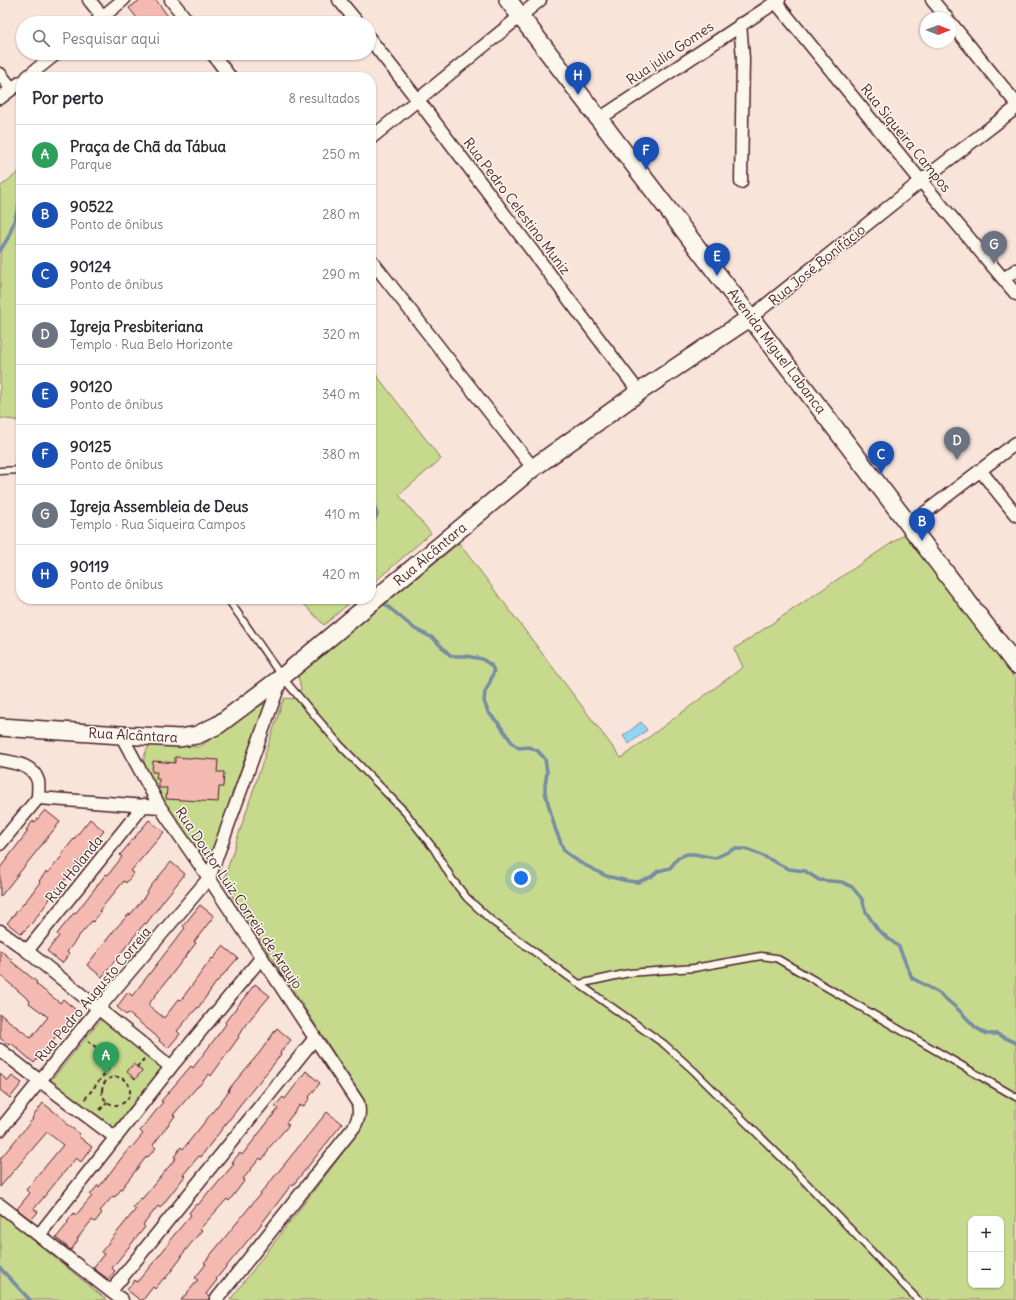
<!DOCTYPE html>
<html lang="pt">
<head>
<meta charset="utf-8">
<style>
  body { margin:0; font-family:Delius,sans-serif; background:#f7f7f7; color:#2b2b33 }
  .controls { position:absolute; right:12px; bottom:12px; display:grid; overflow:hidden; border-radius:8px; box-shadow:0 1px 3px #0004 }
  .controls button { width:36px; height:36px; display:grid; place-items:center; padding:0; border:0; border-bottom:1px solid #e1e1e2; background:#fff; color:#2b2b33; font:20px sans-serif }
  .compass { position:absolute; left:920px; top:12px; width:36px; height:36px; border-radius:50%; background:#fff; box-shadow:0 1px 3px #0004; rotate:90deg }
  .you { position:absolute; left:521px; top:878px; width:14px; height:14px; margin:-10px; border:3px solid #fff; border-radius:50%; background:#1a73e8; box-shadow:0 0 0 6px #1a73e833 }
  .badge { display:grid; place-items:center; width:26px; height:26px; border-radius:50%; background:#d93025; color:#fff; font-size:13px; font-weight:700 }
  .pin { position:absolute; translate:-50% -33px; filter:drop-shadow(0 1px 2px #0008) }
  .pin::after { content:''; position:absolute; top:21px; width:14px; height:12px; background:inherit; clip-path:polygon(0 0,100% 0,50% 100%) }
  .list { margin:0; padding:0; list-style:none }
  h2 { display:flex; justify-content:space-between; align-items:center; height:52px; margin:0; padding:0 16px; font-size:17px }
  h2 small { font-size:13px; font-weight:400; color:#7c7c81 }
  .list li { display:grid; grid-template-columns:26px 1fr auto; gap:12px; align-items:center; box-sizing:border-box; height:60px; padding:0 16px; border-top:1px solid #e1e1e2 }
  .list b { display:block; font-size:15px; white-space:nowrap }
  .list p { margin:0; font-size:13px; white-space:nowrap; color:#7c7c81 }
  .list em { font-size:13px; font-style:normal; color:#7c7c81 }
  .icon { flex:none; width:22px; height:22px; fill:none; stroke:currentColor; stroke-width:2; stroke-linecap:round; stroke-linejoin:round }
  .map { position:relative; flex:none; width:1016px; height:1300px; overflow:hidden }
  .search { position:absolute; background:#fff; box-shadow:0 1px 3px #0004; left:16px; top:16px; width:360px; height:44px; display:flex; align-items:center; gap:10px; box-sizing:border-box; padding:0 14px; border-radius:22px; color:#7c7c81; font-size:15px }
  .panel { position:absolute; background:#fff; box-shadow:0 1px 3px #0004; left:16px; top:72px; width:360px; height:532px; border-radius:16px }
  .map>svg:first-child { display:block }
  .green { fill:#c7d98d; stroke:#887c5c; fill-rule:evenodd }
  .water { fill:#92d4f4; stroke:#758ca4 }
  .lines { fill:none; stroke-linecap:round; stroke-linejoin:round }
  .stream { stroke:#758ca4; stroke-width:3.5 }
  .building { fill:#f4b9b1; stroke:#4a1f2b }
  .lane-casing { stroke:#4a1f2b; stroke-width:9 }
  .street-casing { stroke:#4a1f2b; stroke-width:15 }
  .secondary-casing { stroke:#4a1f2b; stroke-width:20 }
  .path { stroke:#4a1f2b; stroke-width:2; stroke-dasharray:4 3; stroke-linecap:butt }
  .lane { stroke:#fbf7ec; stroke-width:6 }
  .street { stroke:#fbf7ec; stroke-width:12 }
  .secondary { stroke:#fbf7ec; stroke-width:17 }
  .labels { text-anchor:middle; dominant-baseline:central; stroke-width:3; stroke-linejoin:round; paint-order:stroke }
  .street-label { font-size:14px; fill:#4a1f2b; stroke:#fbf7ec }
</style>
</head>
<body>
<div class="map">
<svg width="1016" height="1300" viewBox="0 0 1016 1300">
  <rect width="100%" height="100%" fill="#f9e4da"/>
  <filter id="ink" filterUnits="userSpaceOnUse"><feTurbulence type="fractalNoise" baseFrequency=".025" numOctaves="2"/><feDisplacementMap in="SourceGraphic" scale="8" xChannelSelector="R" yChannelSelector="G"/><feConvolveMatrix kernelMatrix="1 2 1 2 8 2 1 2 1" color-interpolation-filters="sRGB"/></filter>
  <g filter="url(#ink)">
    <!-- green -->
    <path class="green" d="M21 170V421L0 418V187Z
      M371 368 441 459 399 495 431 533 371 585Z
      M905 534 1016 680V1300H230L358 1133C365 1120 368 1112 363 1098L223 882 282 703 285 698 294 699 301 689 298 675 459 543 621 758 743 667 734 649ZM971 1219H1001V1285H971Z
      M299 599H354L324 625Z
      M265 704 267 706 210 867C191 841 172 815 156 788 151 780 145 772 144 763 143 757 146 751 149 746L152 745 199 747 261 705Z
      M102 1018 162 1068 110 1132 50 1082Z
      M0 1213 107 1300H0Z"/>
    <!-- water -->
    <path class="water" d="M641 722 647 730 629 744 623 736Z"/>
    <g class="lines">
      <!-- stream -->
      <path class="stream" d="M0 251 9 236 19 206 21 207
        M371 497 377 514 371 528
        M386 605 415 629 433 638 451 656H466L482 659 491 665 494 671 490 682 485 692 484 701 488 712 499 724 513 744 519 748 529 747 538 751 545 759 547 772 545 785V792L555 828 564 851 579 862 606 876 628 881 638 882 651 877 658 871 670 868 678 858 687 854H694L715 858 734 849H746L759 854 789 869 805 871 819 880 842 882 852 887 862 899 866 912 878 930 899 947 912 978 939 993 961 1012 975 1027 986 1034H997L1016 1043
        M0 1268 30 1300"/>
    </g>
    <!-- building -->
    <path class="building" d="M140 0H156L173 23H141L129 8Z
      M175 757 218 760 217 772H224L223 787H219L218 802 166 799 167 788H159V779H156L157 772H152L153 761 175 763Z
      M45 810 60 822 0 897V868L28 831 26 830 33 821 35 822Z
      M90 819 104 831 73 869 74 870 66 880 65 879 49 898 50 899 32 923 21 934 7 923 29 897 40 882 39 881 46 872 48 873 62 856 61 855Z
      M149 820 164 832 131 871 134 873 126 883 124 881 99 911 101 912 93 922 92 921 79 936 67 952 69 954 62 963 47 951 59 936 57 934 74 913 75 914 106 874 108 875 122 857 120 855Z
      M171 862 185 874 164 900 146 924 145 923 135 935 102 977 87 965 116 928 129 914 130 915 143 899 151 886Z
      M200 905 214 916 194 942 196 943 148 1005 164 1018 179 999 181 1000 212 958 213 959 223 946 238 958 215 984 198 1008H197L177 1031 180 1034 168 1048 159 1041 160 1039 128 1013 126 1015 117 1007 128 992 132 996 185 928 183 926Z
      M0 950 12 960 11 961 37 982 36 984 60 1003 63 999 77 1011 34 1063 11 1043 9 1045 0 1038V1014L31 1038 48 1017 29 1003 30 1001 0 975Z
      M255 984 270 996 246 1024 238 1036 239 1037 211 1076 209 1074 198 1087H197L173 1115 175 1116 153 1145 156 1148 148 1157 147 1156 115 1197 113 1196 100 1211 102 1213 95 1222 92 1220 77 1239 78 1240 71 1250 56 1238 68 1223 67 1222 74 1213 76 1215 92 1196 90 1195 98 1185 99 1187 130 1147 131 1148 143 1134 140 1131 163 1102 161 1101 191 1066 193 1068 226 1024 225 1022Z
      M277 1028 291 1040 280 1053 281 1054 273 1065 239 1106H240L205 1151 201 1157 199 1156 183 1175 185 1176 160 1208 158 1206 143 1225 145 1227 112 1268 115 1271 108 1279 93 1268 104 1254 101 1252 136 1209 133 1207 141 1198 142 1199 176 1158 174 1157 181 1147 183 1149 207 1119 229 1091 228 1090 260 1052Z
      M133 1064 142 1071 135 1079 127 1072Z
      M306 1071 320 1083 309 1097 310 1098 303 1107 300 1105 286 1123 289 1125 268 1149 269 1150 262 1160 260 1158 243 1179 245 1180 229 1201 227 1199 200 1229 202 1230 181 1256 182 1257 165 1279 164 1278 155 1289 153 1287 143 1300H140L127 1290 135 1280 137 1282 149 1268 170 1242 169 1241 191 1215 189 1213 196 1204 198 1205 210 1190 211 1191 234 1164 232 1162 240 1153 242 1155 278 1109 275 1106 283 1097 285 1099Z
      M0 1074 8 1081 12 1076 22 1083 10 1098 0 1090Z
      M43 1103 66 1121 65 1123 80 1134 78 1136 92 1147 81 1162 76 1158 34 1209 38 1212 31 1220 17 1209 30 1193 26 1190 63 1145 47 1132 0 1187V1159L33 1119 32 1118Z
      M327 1112 342 1124 293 1185 292 1184 259 1227 216 1279 217 1280 206 1294 209 1297V1300H181L198 1280 195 1278 206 1264 204 1263Z"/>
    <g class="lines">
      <defs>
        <path id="lane" d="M0 471 21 470
          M228 599 282 677 339 744 405 812 434 849 452 879 467 898 492 921 565 974 664 1044 694 1071 791 1167 918 1300
          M579 984 629 973 694 968 761 956 776 958 1016 1097"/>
        <path id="street" d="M89 0 103 17
          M171 0 189 23
          M339 0 358 23
          M774 0 921 181 1016 294
          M932 0 947 18
          M950 22 1016 103
          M95 23 123 0
          M740 24 743 58 741 182
          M369 38 418 100 639 392
          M212 53 230 77
          M0 74 12 89
          M27 77 57 53
          M0 98 21 82
          M599 119 779 0
          M371 138 540 0
          M371 260 533 468
          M1004 279 1016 270
          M751 317 921 181 1016 108
          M980 470 1016 515
          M909 525 1016 443
          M121 735 160 807
          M0 760C14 763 33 764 38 781 39 786 38 793 38 798
          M0 844 38 798 160 807 209 878 358 1103C360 1113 359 1118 354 1127L216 1300
          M0 931 27 951 171 1067
          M27 951 144 805
          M0 1050 40 1081 116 1138
          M0 1130 98 1009 209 878 282 677
          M0 1205 122 1300
          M39 1235 171 1067 262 957
          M111 1291 315 1038"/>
        <path id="secondary" d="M508 0 1016 665
          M0 727 121 735 180 738 197 735 218 725 282 677 533 468 639 392 751 317"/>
      </defs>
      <!-- lane casing -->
      <use href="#lane" class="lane-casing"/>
      <!-- street casing -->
      <use href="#street" class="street-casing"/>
      <!-- secondary casing -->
      <use href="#secondary" class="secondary-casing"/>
      <!-- path -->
      <path class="path" d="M137 1067 144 1059
        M102 1091a14 14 0 1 1 28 0a14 14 0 1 1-28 0Z
        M85 1099 114 1062 88 1041
        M100 1110 107 1102"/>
      <!-- lane -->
      <use href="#lane" class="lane"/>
      <!-- street -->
      <use href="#street" class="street"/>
      <!-- secondary -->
      <use href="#secondary" class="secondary"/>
    </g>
  </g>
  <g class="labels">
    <!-- street labels -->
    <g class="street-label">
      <text transform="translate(670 53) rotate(-34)">Rua julia Gomes</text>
      <text transform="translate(906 138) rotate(51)">Rua Siqueira Campos</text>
      <text transform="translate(517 206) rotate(53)">Rua Pedro Celestino Muniz</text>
      <text transform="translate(817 265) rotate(-39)">Rua José Bonifácio</text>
      <text transform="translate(777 351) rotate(53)">Avenida Miguel Labanca</text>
      <text transform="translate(430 554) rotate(-40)">Rua Alcântara</text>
      <text transform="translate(133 735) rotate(3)">Rua Alcântara</text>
      <text transform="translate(74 869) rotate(-51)">Rua Holanda</text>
      <text transform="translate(239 898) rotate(56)">Rua Doutor Luiz Correia de Araujo</text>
      <text transform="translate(93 994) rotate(-50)">Rua Pedro Augusto Correia</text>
    </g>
  </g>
</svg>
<div class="controls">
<button>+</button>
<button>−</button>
</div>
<svg class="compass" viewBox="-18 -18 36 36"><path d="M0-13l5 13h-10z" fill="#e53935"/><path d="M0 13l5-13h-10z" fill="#7c7c81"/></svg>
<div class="you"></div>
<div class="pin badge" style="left:106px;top:1075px;background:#2e9e5b">A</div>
<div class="pin badge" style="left:922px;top:541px;background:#1a4fb4">B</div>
<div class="pin badge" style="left:881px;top:474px;background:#1a4fb4">C</div>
<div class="pin badge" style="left:957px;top:460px;background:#6b7280">D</div>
<div class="pin badge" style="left:717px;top:276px;background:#1a4fb4">E</div>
<div class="pin badge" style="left:646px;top:170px;background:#1a4fb4">F</div>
<div class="pin badge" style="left:994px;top:264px;background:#6b7280">G</div>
<div class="pin badge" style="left:578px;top:95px;background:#1a4fb4">H</div>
<div class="search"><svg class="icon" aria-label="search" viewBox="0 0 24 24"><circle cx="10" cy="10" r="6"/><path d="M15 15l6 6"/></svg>Pesquisar aqui</div>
<section class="panel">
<h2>Por perto<small>8 resultados</small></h2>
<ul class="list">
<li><span class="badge" style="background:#2e9e5b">A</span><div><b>Praça de Chã da Tábua</b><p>Parque</p></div><em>250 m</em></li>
<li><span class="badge" style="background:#1a4fb4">B</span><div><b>90522</b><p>Ponto de ônibus</p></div><em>280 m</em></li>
<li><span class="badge" style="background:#1a4fb4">C</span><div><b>90124</b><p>Ponto de ônibus</p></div><em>290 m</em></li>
<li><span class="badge" style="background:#6b7280">D</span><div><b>Igreja Presbiteriana</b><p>Templo · Rua Belo Horizonte</p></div><em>320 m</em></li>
<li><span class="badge" style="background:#1a4fb4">E</span><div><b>90120</b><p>Ponto de ônibus</p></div><em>340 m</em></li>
<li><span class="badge" style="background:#1a4fb4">F</span><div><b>90125</b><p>Ponto de ônibus</p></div><em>380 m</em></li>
<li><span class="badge" style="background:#6b7280">G</span><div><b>Igreja Assembleia de Deus</b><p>Templo · Rua Siqueira Campos</p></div><em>410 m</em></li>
<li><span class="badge" style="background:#1a4fb4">H</span><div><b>90119</b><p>Ponto de ônibus</p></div><em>420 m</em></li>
</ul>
</section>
</div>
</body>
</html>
